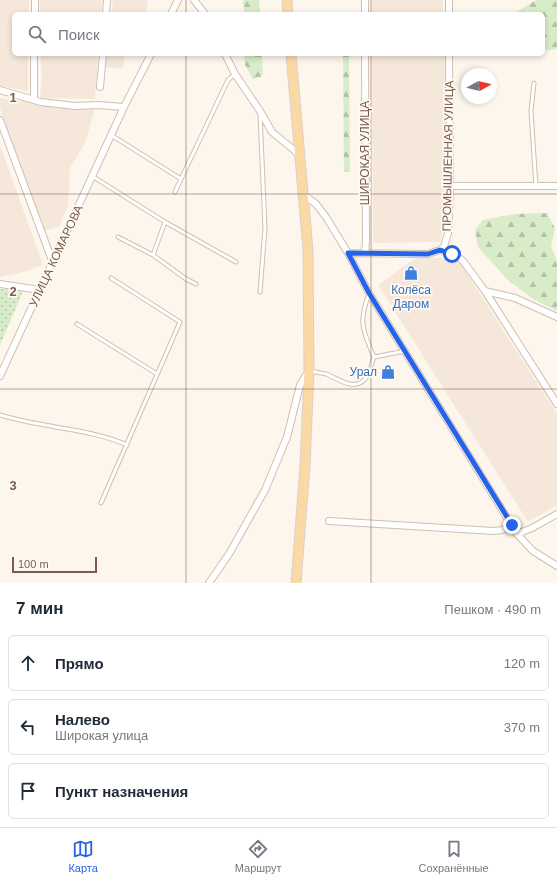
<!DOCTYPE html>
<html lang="ru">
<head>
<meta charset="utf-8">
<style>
  body { margin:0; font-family:Arial,sans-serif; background:#f2f2f3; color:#1f2937 }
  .compass { position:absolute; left:461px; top:68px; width:36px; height:36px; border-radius:50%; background:#fff; box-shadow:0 2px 6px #0003; rotate:82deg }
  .scale { position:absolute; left:12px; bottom:10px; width:85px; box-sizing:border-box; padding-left:4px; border:2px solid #7a5c4d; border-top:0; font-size:11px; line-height:14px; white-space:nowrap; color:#7a5c4d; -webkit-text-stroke:3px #fffaf3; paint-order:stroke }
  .stop { position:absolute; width:12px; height:12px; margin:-9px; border:3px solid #2563eb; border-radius:50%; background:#fff }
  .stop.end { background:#2563eb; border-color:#fff; box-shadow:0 1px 4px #0008 }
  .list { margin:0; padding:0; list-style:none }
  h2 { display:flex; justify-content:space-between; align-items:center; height:52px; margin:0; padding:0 16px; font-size:17px }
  h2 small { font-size:13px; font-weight:400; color:#747a83 }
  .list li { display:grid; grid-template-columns:26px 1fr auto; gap:12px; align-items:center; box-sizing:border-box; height:56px; margin:0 8px 8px; padding:0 8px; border:1px solid #e0e1e3; border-radius:6px }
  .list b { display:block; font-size:15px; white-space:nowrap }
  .list p { margin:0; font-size:13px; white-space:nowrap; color:#747a83 }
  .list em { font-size:13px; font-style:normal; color:#747a83 }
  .icon { flex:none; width:22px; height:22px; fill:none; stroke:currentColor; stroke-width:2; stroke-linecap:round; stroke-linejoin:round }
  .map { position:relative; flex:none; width:557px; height:583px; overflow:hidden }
  .search { position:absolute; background:#fff; box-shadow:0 2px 6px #0003; left:12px; right:12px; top:12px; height:44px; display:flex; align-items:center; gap:10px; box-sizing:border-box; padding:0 14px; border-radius:6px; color:#747a83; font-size:15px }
  .sheet { height:244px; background:#fff }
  nav { display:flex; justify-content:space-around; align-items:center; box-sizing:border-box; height:56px; border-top:1px solid #e0e1e3; background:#fff; font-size:11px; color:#747a83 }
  nav a { display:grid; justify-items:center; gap:2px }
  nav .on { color:#2563eb }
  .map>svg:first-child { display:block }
  .residential { fill:#f5e8da }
  .grass { fill:url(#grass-dots) }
  .forest { fill:url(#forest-firs) }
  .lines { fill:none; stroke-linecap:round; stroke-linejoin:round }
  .service-casing { stroke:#d1beb0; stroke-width:5 }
  .minor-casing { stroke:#d1beb0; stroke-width:8 }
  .primary-casing { stroke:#dad1cd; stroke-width:11 }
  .service { stroke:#fff; stroke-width:3 }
  .minor { stroke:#fff; stroke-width:6 }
  .primary { stroke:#fbd9a5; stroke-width:9 }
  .route { stroke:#2563eb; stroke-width:5 }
  .grid { fill:none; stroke:#7a5c4d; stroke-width:1; stroke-opacity:0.55 }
  .labels { text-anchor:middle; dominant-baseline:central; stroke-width:3.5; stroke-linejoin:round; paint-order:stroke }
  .street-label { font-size:12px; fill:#7a5c4d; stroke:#fffaf3 }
  .shop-label { font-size:12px; fill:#366cbe; stroke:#fffaf3 }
  .grid-label { font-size:13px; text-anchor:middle; font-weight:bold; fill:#7a5c4d; stroke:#fffaf3; stroke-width:3.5; stroke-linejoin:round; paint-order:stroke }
</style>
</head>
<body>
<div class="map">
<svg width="557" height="583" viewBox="0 0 557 583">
  <defs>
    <pattern id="grass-dots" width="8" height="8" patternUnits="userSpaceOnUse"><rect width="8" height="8" fill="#d8ecc9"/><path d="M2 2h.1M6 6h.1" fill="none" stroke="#b4c2a5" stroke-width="1.8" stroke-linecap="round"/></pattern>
    <pattern id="forest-firs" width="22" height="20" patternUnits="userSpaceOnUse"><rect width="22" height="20" fill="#d8ecc9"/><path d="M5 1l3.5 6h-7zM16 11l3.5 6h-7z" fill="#b4c2a5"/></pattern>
  </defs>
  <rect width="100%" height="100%" fill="#fdf6ec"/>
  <!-- residential -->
  <path class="residential" d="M0 0H29V14H14V54H28V91L0 86Z
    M40 0H102L101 14H40Z
    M113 0H148L146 14H111Z
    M372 0H443V14H372Z
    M40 54H98L95 99 40 98 42 72Z
    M106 54H125L123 69 105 67Z
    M372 54H445L448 189 441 242 373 243Z
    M0 98 50 105 95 109 85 143 70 168 68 206 59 227 44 231 0 108Z
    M0 145 43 265 20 273 0 277Z
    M416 258H457L557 414V505L528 522 378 285Z"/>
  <!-- grass -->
  <path class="grass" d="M0 289H24L0 345Z"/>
  <!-- forest -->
  <path class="forest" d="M243 0H259L260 14H244Z
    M536 0H557V49L543 51V14H513Z
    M244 54H262L263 74 260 77 253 79 245 65Z
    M343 54H349L350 172H344Z
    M547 213 555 228 551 246 557 261V311L533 299 508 280 478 247 475 230 483 220 515 214Z"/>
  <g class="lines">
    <defs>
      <path id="service" d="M534 83 531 111 536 187
        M260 114 265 228 260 292
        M111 135 181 179 228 80 235 74
        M92 176 165 222 236 262
        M175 192 181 179
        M118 237 153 255 186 279 196 284
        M153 255 165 222
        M369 294C358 322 363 331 374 357
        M77 324 157 374
        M310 371C315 372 321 373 326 374 337 378 353 391 364 380 370 375 371 364 374 357L405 351
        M0 415C41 428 89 428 127 445
        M101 503 180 322 111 278"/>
      <path id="minor" d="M194 0 205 14
        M35 14V0
        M106 14 107 0
        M171 14 178 0
        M365 14V0
        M449 14V0
        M225 54 235 74 260 111 272 132 300 155
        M100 87 103 54
        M0 90 41 102 75 106 98 105 124 107
        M34 99V54
        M0 120 53 263
        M450 186H557
        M303 194 316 204 326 217 348 253 369 293 517 534 533 551 557 566
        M440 250 457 256 463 261 485 291 557 404
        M348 253 428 254 440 250 444 247 448 233 450 186 449 54
        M365 253 366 240 365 54
        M0 284 40 290
        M485 291 515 298 557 317
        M0 376 124 107 151 54
        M329 521 494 531 502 530 512 525
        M517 534 532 528 557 514
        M209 583 229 554 265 490 287 437 300 385 308 372"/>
      <path id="primary" d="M287 0 288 14
        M291 54 308 250 309 371 305 466 296 583"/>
    </defs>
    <!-- service casing -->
    <use href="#service" class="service-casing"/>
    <!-- minor casing -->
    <use href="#minor" class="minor-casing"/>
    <!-- primary casing -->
    <use href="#primary" class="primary-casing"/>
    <!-- service -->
    <use href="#service" class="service"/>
    <!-- minor -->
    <use href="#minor" class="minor"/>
    <!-- primary -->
    <use href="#primary" class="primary"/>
  </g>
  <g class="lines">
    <!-- route -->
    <path class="route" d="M452 254 440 250 428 254 348 253 369 293 512 525"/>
  </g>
  <!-- grid -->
  <path class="grid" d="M186 0V14M371 0V14M186 54V583M371 54V583M0 194H557M0 389H557"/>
  <!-- icons -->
  <defs>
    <symbol id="shop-bare" viewBox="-9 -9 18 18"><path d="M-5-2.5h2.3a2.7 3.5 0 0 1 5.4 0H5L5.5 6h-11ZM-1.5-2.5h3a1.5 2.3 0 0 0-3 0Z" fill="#3f7fe0" stroke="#fffaf3" stroke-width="2.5" paint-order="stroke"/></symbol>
  </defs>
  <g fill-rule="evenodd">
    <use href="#shop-bare" x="401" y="263" width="20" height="20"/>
    <use href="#shop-bare" x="378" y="362" width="20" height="20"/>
  </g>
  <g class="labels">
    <!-- street labels -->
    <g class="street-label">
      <text transform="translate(365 153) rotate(-90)">ШИРОКАЯ УЛИЦА</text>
      <text transform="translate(448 156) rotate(-89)">ПРОМЫШЛЕННАЯ УЛИЦА</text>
      <text transform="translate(56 256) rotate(-65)">УЛИЦА КОМАРОВА</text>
    </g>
    <!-- shop labels -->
    <g class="shop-label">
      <text x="411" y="290">Колёса<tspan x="411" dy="14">Даром</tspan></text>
      <text x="377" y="372" text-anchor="end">Урал</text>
    </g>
  </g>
  <g class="grid-label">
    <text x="13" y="102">1</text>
    <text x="13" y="296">2</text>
    <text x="13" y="490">3</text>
  </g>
</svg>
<svg class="compass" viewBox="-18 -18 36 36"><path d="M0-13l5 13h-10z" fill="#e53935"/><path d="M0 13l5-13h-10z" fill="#747a83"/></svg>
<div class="scale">100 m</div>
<div class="stop" style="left:452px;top:254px"></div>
<div class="stop end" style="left:512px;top:525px"></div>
<div class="search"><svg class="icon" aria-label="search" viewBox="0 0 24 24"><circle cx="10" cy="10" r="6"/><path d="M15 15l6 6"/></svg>Поиск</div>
</div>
<section class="sheet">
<h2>7 мин<small>Пешком · 490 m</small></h2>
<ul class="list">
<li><svg class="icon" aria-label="ahead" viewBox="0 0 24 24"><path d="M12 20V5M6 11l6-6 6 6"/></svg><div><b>Прямо</b></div><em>120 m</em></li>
<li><svg class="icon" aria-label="left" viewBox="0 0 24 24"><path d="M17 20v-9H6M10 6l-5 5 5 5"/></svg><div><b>Налево</b><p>Широкая улица</p></div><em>370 m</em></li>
<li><svg class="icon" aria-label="arrive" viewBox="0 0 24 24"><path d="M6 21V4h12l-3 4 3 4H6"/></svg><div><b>Пункт назначения</b></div></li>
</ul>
</section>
<nav>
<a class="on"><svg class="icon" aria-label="map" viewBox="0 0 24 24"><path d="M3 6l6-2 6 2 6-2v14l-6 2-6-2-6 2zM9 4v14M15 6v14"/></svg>Карта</a>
<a><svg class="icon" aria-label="directions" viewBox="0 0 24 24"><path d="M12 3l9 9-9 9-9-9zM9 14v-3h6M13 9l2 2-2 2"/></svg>Маршрут</a>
<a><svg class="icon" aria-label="saved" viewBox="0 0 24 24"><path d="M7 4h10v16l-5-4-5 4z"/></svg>Сохранённые</a>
</nav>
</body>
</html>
